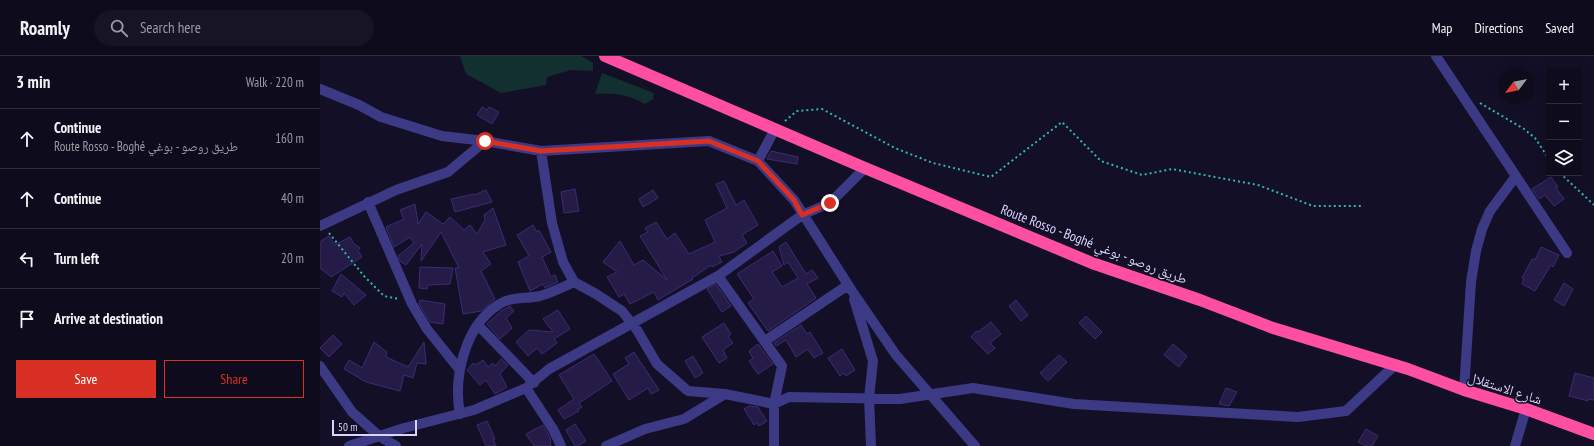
<!DOCTYPE html>
<html lang="en">
<head>
<meta charset="utf-8">
<style>
  body { margin:0; font-family:"PT Sans Narrow","Noto Naskh Arabic",sans-serif; background:#171425; color:#f1f3f6 }
  .controls { position:absolute; right:12px; top:12px; display:grid; overflow:hidden; border-radius:0px; box-shadow:0 2px 10px #0003 }
  .controls button { width:36px; height:36px; display:grid; place-items:center; padding:0; border:0; border-bottom:1px solid #2e2b3b; background:#0e0b1c; color:#f1f3f6; font:20px sans-serif }
  .compass { position:absolute; left:1178px; top:12px; width:36px; height:36px; border-radius:50%; background:#0e0b1c; box-shadow:0 2px 10px #0003; rotate:238deg }
  .scale { position:absolute; left:12px; bottom:10px; width:85px; box-sizing:border-box; padding-left:4px; border:2px solid #d9d4ff; border-top:0; font-size:11px; line-height:14px; white-space:nowrap; color:#d9d4ff; -webkit-text-stroke:3px #130f26; paint-order:stroke }
  .stop { position:absolute; width:12px; height:12px; margin:-9px; border:3px solid #d93025; border-radius:50%; background:#fff }
  .stop.end { background:#d93025; border-color:#fff; box-shadow:0 1px 4px #0008 }
  .list { margin:0; padding:0; list-style:none }
  h2 { display:flex; justify-content:space-between; align-items:center; height:52px; margin:0; padding:0 16px; font-size:17px }
  h2 small { font-size:13px; font-weight:400; color:#9b9ba3 }
  .list li { display:grid; grid-template-columns:26px 1fr auto; gap:12px; align-items:center; box-sizing:border-box; height:60px; padding:0 16px; border-top:1px solid #2e2b3b }
  .list b { display:block; font-size:15px; white-space:nowrap }
  .list p { margin:0; font-size:13px; white-space:nowrap; color:#9b9ba3 }
  .list em { font-size:13px; font-style:normal; color:#9b9ba3 }
  .actions { display:flex; gap:8px; padding:12px 16px }
  .actions a { flex:1; padding:9px 0; border:1px solid #d93025; border-radius:0px; text-align:center; font-size:14px; color:#d93025 }
  .actions .main { background:#d93025; color:#fff }
  .icon { flex:none; width:22px; height:22px; fill:none; stroke:currentColor; stroke-width:2; stroke-linecap:round; stroke-linejoin:round }
  .map { position:relative; flex:none; width:1274px; height:390px; overflow:hidden }
  header { display:flex; align-items:center; gap:24px; box-sizing:border-box; height:56px; padding:0 20px; background:#0e0b1c; border-bottom:1px solid #2e2b3b }
  header strong { font-size:19px }
  nav { display:flex; gap:22px; margin-inline-start:auto; font-size:14px }
  .search { width:280px; height:36px; background:#171425; display:flex; align-items:center; gap:10px; box-sizing:border-box; padding:0 14px; border-radius:22px; color:#9b9ba3; font-size:15px }
  main { display:flex }
  aside { flex:1; background:#0e0b1c }
  .map>svg:first-child { display:block }
  .green { fill:#12302f }
  .building { fill:#241b47; stroke:#3b2d73 }
  .lines { fill:none; stroke-linecap:round; stroke-linejoin:round }
  .path { stroke:#2fb8b0; stroke-width:2; stroke-dasharray:2 3; stroke-linecap:butt }
  .minor { stroke:#3d3a85; stroke-width:10 }
  .highway { stroke:#ff4fa3; stroke-width:12 }
  .route { stroke:#d93025; stroke-width:5 }
  .labels { text-anchor:middle; dominant-baseline:central; stroke-width:3; stroke-linejoin:round; paint-order:stroke }
  .street-label { font-size:14px; fill:#d9d4ff; stroke:#130f26 }
</style>
</head>
<body>
<header>
<strong>Roamly</strong>
<div class="search"><svg class="icon" aria-label="search" viewBox="0 0 24 24"><circle cx="10" cy="10" r="6"/><path d="M15 15l6 6"/></svg>Search here</div>
<nav><a>Map</a><a>Directions</a><a>Saved</a></nav>
</header>
<main>
<aside>
<h2>3 min<small>Walk · 220 m</small></h2>
<ul class="list">
<li><svg class="icon" aria-label="ahead" viewBox="0 0 24 24"><path d="M12 20V5M6 11l6-6 6 6"/></svg><div><b>Continue</b><p>Route Rosso - Boghé طريق روصو - بوغي</p></div><em>160 m</em></li>
<li><svg class="icon" aria-label="ahead" viewBox="0 0 24 24"><path d="M12 20V5M6 11l6-6 6 6"/></svg><div><b>Continue</b></div><em>40 m</em></li>
<li><svg class="icon" aria-label="left" viewBox="0 0 24 24"><path d="M17 20v-9H6M10 6l-5 5 5 5"/></svg><div><b>Turn left</b></div><em>20 m</em></li>
<li><svg class="icon" aria-label="arrive" viewBox="0 0 24 24"><path d="M6 21V4h12l-3 4 3 4H6"/></svg><div><b>Arrive at destination</b></div></li>
</ul>
<div class="actions"><a class="main">Save</a><a>Share</a></div>
</aside>
<div class="map">
<svg width="1274" height="390" viewBox="0 0 1274 390">
  <rect width="100%" height="100%" fill="#130f26"/>
  <!-- green -->
  <path class="green" d="M140 0H261L273 7V15L251 14 227 21 226 29 181 37 146 18Z
    M282 17 334 37 333 43 325 48C307 38 295 37 275 38Z"/>
  <!-- building -->
  <path class="building" d="M162 51 167 54 169 51 179 56 172 68 157 59Z
    M451 95 478 101 477 108 447 103Z
    M1231 121 1238 131 1236 132 1244 143 1234 150 1225 139 1219 143 1212 133Z
    M404 125 416 149 424 144 438 169 422 179 427 187 414 196 399 200 402 206 392 211 391 209 372 222 373 223 338 244 334 236 310 248 304 238 299 241 287 221 297 216 283 206 300 185 314 209 323 204 347 224 320 180 328 176 325 172 336 166 347 183 355 177 369 198 395 186 385 164 407 152 396 128Z
    M255 133 259 155 244 157 241 136Z
    M166 134 172 146 135 156 131 143 154 138V139Z
    M333 134 338 142 323 151 319 143Z
    M95 148 98 168 106 156 123 168 130 161 144 174 150 169 157 178 165 164 164 159 173 152 186 189 163 196 171 208 161 215 175 243 161 255 143 258 135 212H139L121 176 101 205 102 188 86 209 80 205 78 200 94 187 90 181 74 191 66 171 84 163 80 154Z
    M213 169 217 176 219 174 231 196 222 201 231 221 235 219 238 226 225 232 223 228 210 235 198 206 209 200 197 179Z
    M9 180 15 189 30 181 34 188 40 192 38 195 42 201 11 221 0 212V186Z
    M466 186 486 218 492 214 498 222 487 228 496 242 448 275 428 247 434 243 417 218 453 195 462 210 452 216 462 231 478 222 468 206 464 209 459 191Z
    M1221 191 1239 199 1233 211 1231 209 1215 235 1202 228 1204 223 1202 222 1212 203 1215 204Z
    M100 211 133 212 130 228 108 229 107 233 99 232Z
    M21 218 46 239 34 249 24 237 22 241 12 235Z
    M1244 227 1253 233 1244 250 1234 244Z
    M396 228 411 250 402 256 387 233Z
    M100 244 125 248 123 268 110 266 99 248Z
    M696 244 708 259 701 265 689 250Z
    M190 250 194 255 186 262 192 272 180 283 167 268 181 255Z
    M238 254 250 273 234 283 237 287 222 298 217 292 208 300 196 286 209 274 233 276 223 263Z
    M766 260 782 276 775 283 759 267Z
    M671 266 681 278 670 287 675 292 668 298 651 281 656 275 658 276Z
    M404 267 411 278 408 280 413 287 403 294 407 302 399 307 382 281Z
    M481 269 487 278 490 276 503 297 494 302 488 293 476 301 466 284 456 290 454 287Z
    M13 279 22 288 9 301 0 292Z
    M54 286 67 296 66 301 88 311 104 286 106 308 97 307 93 322 84 319 80 335 46 326 24 313 29 304 42 312Z
    M438 288 453 308 438 318 429 305 433 302 429 295Z
    M853 288 867 300 859 311 844 299Z
    M522 293 535 314 526 320 524 317 520 320 508 302Z
    M314 296 339 334 331 338 328 332 309 344 293 318 309 308 305 302Z
    M274 298 292 325 259 347 262 351 258 353 259 355 244 363 238 354 254 343 239 319Z
    M739 299 747 306 728 325 720 317Z
    M373 300 383 317 375 322 365 305Z
    M181 303 188 309 180 318 187 331 175 338 166 324 160 329 147 314 153 307 155 309 163 304 168 311 173 307 175 310Z
    M1255 317 1274 322V344L1268 343V345L1249 340Z
    M906 332 917 336 909 350 899 348Z
    M429 350 438 351 447 365 439 370 437 367 434 369 424 353Z
    M167 365 175 383H173L176 390H166L157 369Z
    M255 368 266 385 258 390H255L246 374Z
    M223 369 230 381 231 390H214L206 378Z
    M1046 373 1058 380 1052 390H1046L1038 386Z"/>
  <g class="lines">
    <!-- path -->
    <path class="path" d="M1160 47 1204 73 1215 82 1229 103
      M465 65 477 55 502 53 575 92 613 107 671 121 742 66 781 105 822 119 852 113 938 129 993 150H1041
      M1240 117 1274 149
      M9 177 44 220 64 240 79 243"/>
    <!-- minor -->
    <path class="minor" d="M1116 0 1247 197
      M0 33 39 49 61 61 122 80 165 85 221 95 389 85 438 105 474 144 532 235 576 299 655 390
      M221 95 232 167 243 206 254 226 276 238 302 255 317 274 337 308 368 335 405 338
      M438 105 455 73
      M48 146 92 248 107 273 139 313
      M0 170 76 134 128 116 165 85
      M398 220 462 310 454 348V390
      M534 243 553 305 549 342 551 390
      M158 269 214 327
      M445 285 528 229
      M0 310 32 356 59 380 76 390
      M206 332 229 313 398 220 482 159 510 147 545 112
      M1144 334 1151 226 1156 195 1162 173 1170 155 1196 120
      M140 358C133 321 145 270 178 249 191 240 206 243 220 240 231 237 243 231 254 226
      M29 390 84 372 154 354 206 332 233 373 241 390
      M286 390 325 373 364 363 405 338 454 348 469 341 580 343 653 332 754 348 978 361 1026 355 1075 309
      M1195 390 1206 353"/>
    <!-- highway -->
    <path class="highway" d="M285 0 545 112 772 207 880 244 953 272 1088 313 1144 334 1206 353 1274 378"/>
  </g>
  <g class="lines">
    <!-- route -->
    <path class="route" d="M165 85 221 95 389 85 438 105 474 144 482 159 510 147"/>
  </g>
  <g class="labels">
    <!-- street labels -->
    <g class="street-label">
      <text transform="translate(774 188) rotate(21)">Route Rosso - Boghé طريق روصو - بوغي</text>
      <text transform="translate(1185 332) rotate(18)">شارع الاستقلال</text>
    </g>
  </g>
</svg>
<div class="controls">
<button>+</button>
<button>−</button>
<button><svg class="icon" aria-label="layers" viewBox="0 0 24 24"><path d="M12 4l9 5-9 5-9-5zM3 14l9 5 9-5"/></svg></button>
</div>
<svg class="compass" viewBox="-18 -18 36 36"><path d="M0-13l5 13h-10z" fill="#e53935"/><path d="M0 13l5-13h-10z" fill="#9b9ba3"/></svg>
<div class="scale">50 m</div>
<div class="stop" style="left:165px;top:85px"></div>
<div class="stop end" style="left:510px;top:147px"></div>
</div>
</main>
</body>
</html>
